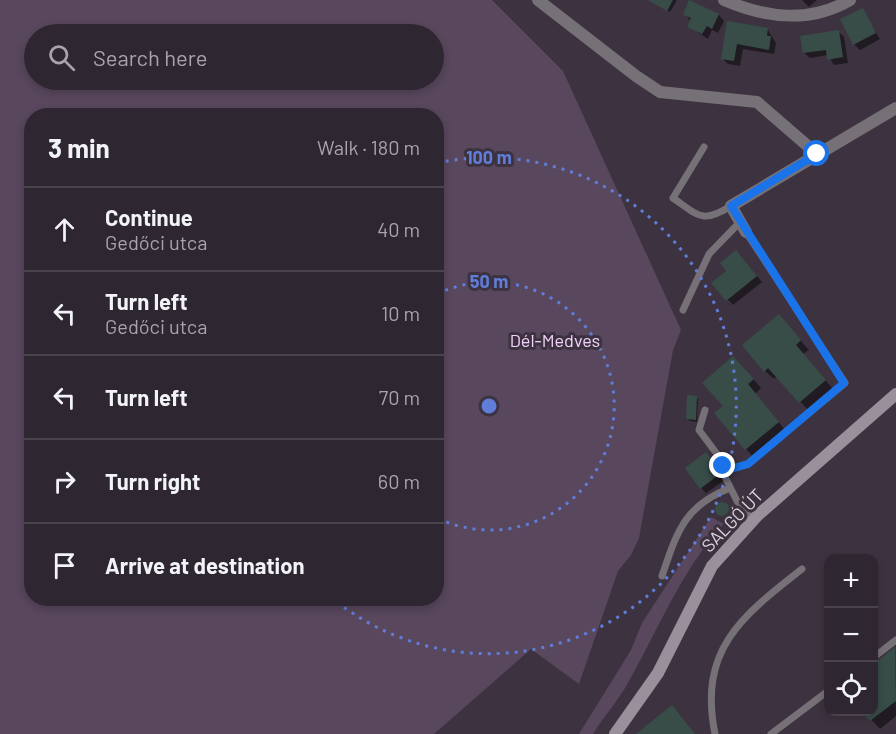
<!DOCTYPE html>
<html lang="en">
<head>
<meta charset="utf-8">
<style>
  body { margin:0; font-family:Barlow,sans-serif; background:#362e38; color:#f1f3f6 }
  .controls { position:absolute; right:18px; bottom:18px; display:grid; overflow:hidden; border-radius:12px; box-shadow:0 3px 9px #0003 }
  .controls button { width:54px; height:54px; display:grid; place-items:center; padding:0; border:0; border-bottom:2px solid #49434c; background:#2e2630; color:#f1f3f6; font:30px sans-serif }
  .stop { position:absolute; width:18px; height:18px; margin:-14px; border:4px solid #1a73e8; border-radius:50%; background:#fff }
  .stop.end { background:#1a73e8; border-color:#fff; box-shadow:0 2px 6px #0008 }
  .list { margin:0; padding:0; list-style:none }
  h2 { display:flex; justify-content:space-between; align-items:center; height:78px; margin:0; padding:0 24px; font-size:26px }
  h2 small { font-size:20px; font-weight:400; color:#a7a5ab }
  .list li { display:grid; grid-template-columns:39px 1fr auto; gap:18px; align-items:center; box-sizing:border-box; height:84px; padding:0 24px; border-top:2px solid #49434c }
  .list b { display:block; font-size:22px; white-space:nowrap }
  .list p { margin:0; font-size:20px; white-space:nowrap; color:#a7a5ab }
  .list em { font-size:20px; font-style:normal; color:#a7a5ab }
  .icon { flex:none; width:33px; height:33px; fill:none; stroke:currentColor; stroke-width:2; stroke-linecap:round; stroke-linejoin:round }
  .map { position:relative; flex:none; width:896px; height:734px; overflow:hidden }
  .search { position:absolute; background:#2e2630; box-shadow:0 3px 9px #0003; left:24px; top:24px; width:420px; height:66px; display:flex; align-items:center; gap:15px; box-sizing:border-box; padding:0 21px; border-radius:33px; color:#a7a5ab; font-size:22px }
  .panel { position:absolute; background:#2e2630; box-shadow:0 3px 9px #0003; left:24px; top:108px; width:420px; height:498px; border-radius:24px }
  .map>svg:first-child { display:block }
  .green { fill:#59475d; fill-rule:evenodd }
  .shadow { fill:#0007 }
  .building { fill:#384d48 }
  .lines { fill:none; stroke-linecap:round; stroke-linejoin:round }
  .service { stroke:#767077; stroke-width:7 }
  .minor { stroke:#767077; stroke-width:12 }
  .secondary { stroke:#99909b; stroke-width:12 }
  .route { stroke:#1a73e8; stroke-width:8 }
  .ring { fill:none; stroke:#607dda; stroke-width:3; stroke-dasharray:3 6 }
  .labels { text-anchor:middle; dominant-baseline:central; stroke-width:6; stroke-linejoin:round; paint-order:stroke }
  .park-label { font-size:18px; fill:#f2d2fb; stroke:#3d3340 }
  .street-label { font-size:18px; fill:#dbd5dd; stroke:#3d3340 }
  .centre { fill:#607dda; stroke:#3d3340; stroke-width:3 }
  .ring-label { font-size:18px; text-anchor:middle; font-weight:bold; fill:#607dda; stroke:#3d3340; stroke-width:6; stroke-linejoin:round; paint-order:stroke }
</style>
</head>
<body>
<div class="map">
<svg width="896" height="734" viewBox="0 0 896 734">
  <rect width="100%" height="100%" fill="#3d3340"/>
  <!-- green -->
  <path class="green" d="M0 0H492L563 71 681 330 673 350 639 538 631 555 618 571 579 684 531 649 434 734H0ZM34 34H434V80H34ZM32 116H436V598H32Z
    M711 517 724 524C682 569 659 628 629 681 619 700 604 716 593 734H579L631 650 642 623Z"/>
  <!-- shadow -->
  <path class="shadow" d="M651 0H677L670 12Z
    M802 0H817L809 7Z
    M690 2 719 15 724 21 718 33 712 30 708 39 689 26 691 21 684 14Z
    M862 10 880 39 860 50 854 44Z
    M728 23 768 30 776 43 774 54 743 49 740 66 728 64 722 58Z
    M838 31 844 37 848 63 834 65 828 55 810 58 804 53Z
    M741 257 762 282 733 305 713 283Z
    M779 316 809 350 803 354 834 390 809 411 777 376 774 379 765 371Z
    M742 366 761 388 755 394 786 431 754 458 746 449 725 406Z
    M696 397 698 400 697 422 690 421 688 419Z
    M711 460 725 480 706 493 701 488Z
    M719 505 729 509 727 516 718 512Z
    M895 649 896 716 880 729 864 712H874V666Z"/>
  <!-- building -->
  <path class="building" d="M648 0H673L667 11Z
    M689 0 719 14 712 29 707 26 702 34 687 27 691 18 683 15Z
    M863 8 876 33 853 45 840 19Z
    M727 21 768 28 767 36H771L769 50 737 44 734 61 721 59Z
    M839 30 843 57 827 60 826 50 803 53 800 36Z
    M736 250 757 276 726 301 711 283 726 271 720 263Z
    M779 314 801 340 796 345 826 380 799 403 768 368 764 372 742 345Z
    M733 356 754 379 748 384 779 422 745 450 714 413 723 406 702 383Z
    M687 395 697 396 696 420 686 419Z
    M706 452 721 473 700 489 685 468Z
    M715 509a7 7 0 1 1 14 0a7 7 0 1 1-14 0Z
    M895 647 896 701 870 721 862 712H874V664Z
    M672 705 695 734H636Z"/>
  <g class="lines">
    <!-- service -->
    <path class="service" d="M704 147 673 198C699 216 702 224 731 206
      M683 310 709 254 740 222
      M705 410 699 430 720 458 726 479 737 501 753 520
      M724 471 748 464 845 383 746 232
      M662 576C677 532 684 506 730 488
      M874 657 896 640
      M715 734C698 649 742 616 802 569
      M771 734 828 691"/>
    <!-- minor -->
    <path class="minor" d="M538 0 636 76 660 92 757 102 817 154
      M724 0C766 18 809 24 850 0
      M746 232 731 206 896 108"/>
    <!-- secondary -->
    <path class="secondary" d="M615 734 658 673 712 566 757 516 896 394"/>
  </g>
  <g class="lines">
    <!-- route -->
    <path class="route" d="M723 466 724 471 748 464 844 383 731 206 817 154"/>
  </g>
  <!-- distance rings -->
  <g class="ring">
    <path d="M437 294A124 124 0 1 1 437 518"/>
    <path d="M437 163A248 248 0 1 1 333 599"/>
  </g>
  <g class="labels">
    <!-- park labels -->
    <g class="park-label">
      <text x="555" y="340">Dél-Medves</text>
    </g>
    <!-- street labels -->
    <g class="street-label">
      <text transform="translate(732 520) rotate(-46)">SALGÓ ÚT</text>
    </g>
  </g>
  <circle cx="489" cy="406" r="9" class="centre"/>
  <g class="ring-label">
    <text x="489" y="164">100 m</text>
    <text x="489" y="288">50 m</text>
  </g>
</svg>
<div class="controls">
<button>+</button>
<button>−</button>
<button><svg class="icon" aria-label="locate" viewBox="0 0 24 24"><circle cx="12" cy="12" r="6"/><path d="M12 2v4M12 18v4M2 12h4M18 12h4"/></svg></button>
</div>
<div class="stop" style="left:817px;top:154px"></div>
<div class="stop end" style="left:723px;top:466px"></div>
<div class="search"><svg class="icon" aria-label="search" viewBox="0 0 24 24"><circle cx="10" cy="10" r="6"/><path d="M15 15l6 6"/></svg>Search here</div>
<section class="panel">
<h2>3 min<small>Walk · 180 m</small></h2>
<ul class="list">
<li><svg class="icon" aria-label="ahead" viewBox="0 0 24 24"><path d="M12 20V5M6 11l6-6 6 6"/></svg><div><b>Continue</b><p>Gedőci utca</p></div><em>40 m</em></li>
<li><svg class="icon" aria-label="left" viewBox="0 0 24 24"><path d="M17 20v-9H6M10 6l-5 5 5 5"/></svg><div><b>Turn left</b><p>Gedőci utca</p></div><em>10 m</em></li>
<li><svg class="icon" aria-label="left" viewBox="0 0 24 24"><path d="M17 20v-9H6M10 6l-5 5 5 5"/></svg><div><b>Turn left</b></div><em>70 m</em></li>
<li><svg class="icon" aria-label="right" viewBox="0 0 24 24"><path d="M7 20v-9h11M14 6l5 5-5 5"/></svg><div><b>Turn right</b></div><em>60 m</em></li>
<li><svg class="icon" aria-label="arrive" viewBox="0 0 24 24"><path d="M6 21V4h12l-3 4 3 4H6"/></svg><div><b>Arrive at destination</b></div></li>
</ul>
</section>
</div>
</body>
</html>
